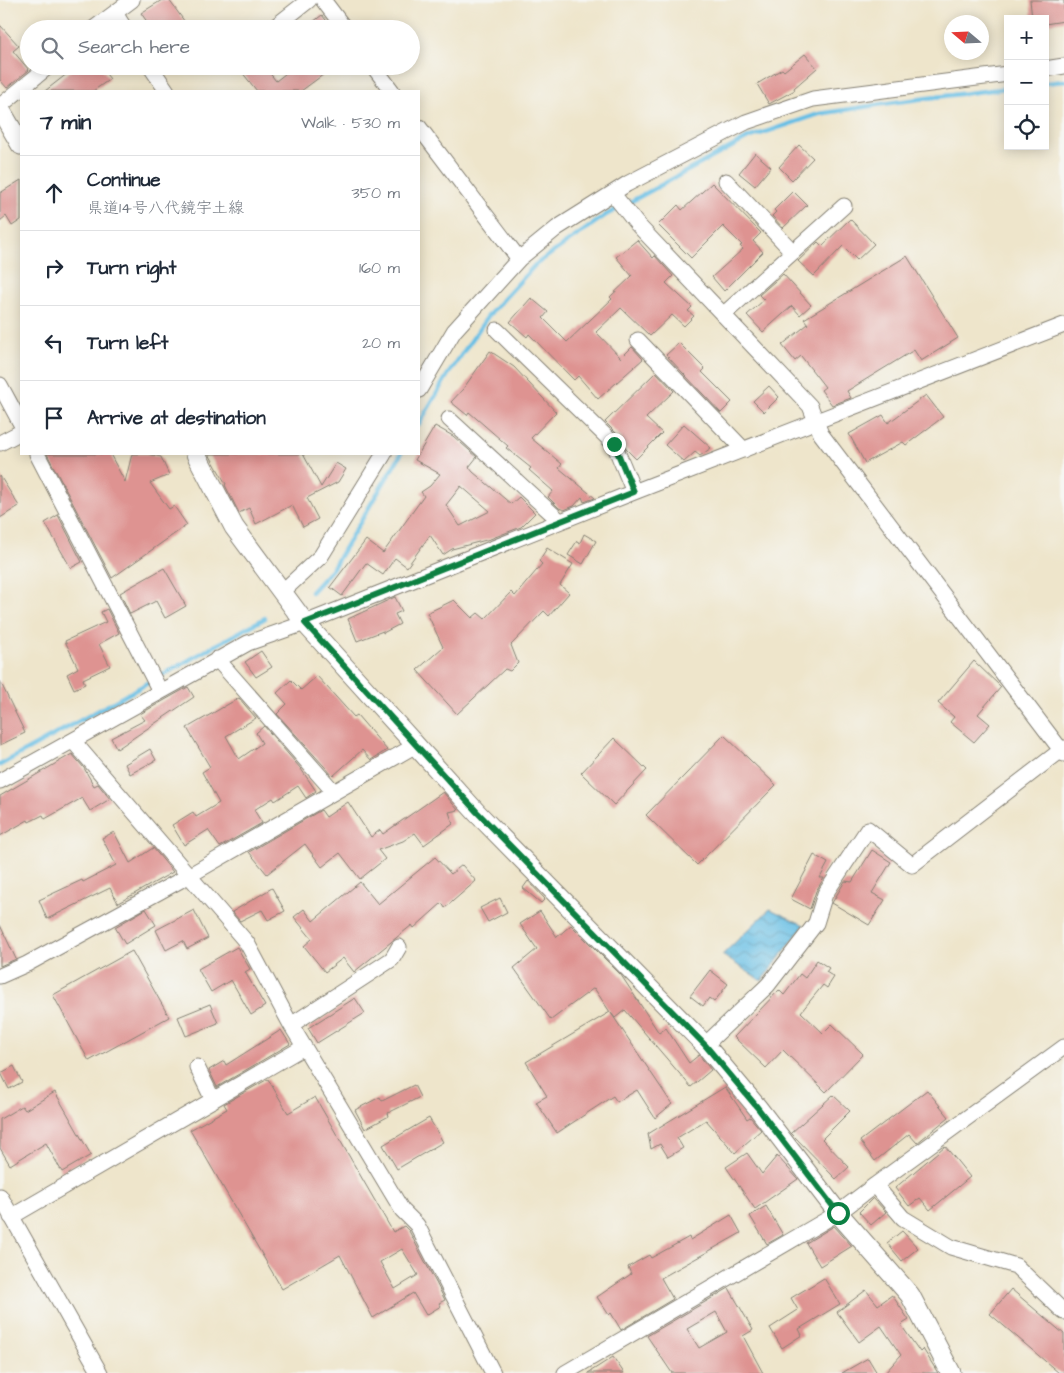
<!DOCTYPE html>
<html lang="en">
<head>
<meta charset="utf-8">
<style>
  body { margin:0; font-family:"Architects Daughter","Klee One",sans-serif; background:#f6f6f7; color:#1f2937 }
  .controls { position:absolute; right:15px; top:15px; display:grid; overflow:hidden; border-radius:0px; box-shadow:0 2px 12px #0003 }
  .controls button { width:45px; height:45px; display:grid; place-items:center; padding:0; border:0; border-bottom:1px solid #e0e1e3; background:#fff; color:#1f2937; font:25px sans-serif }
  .compass { position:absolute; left:944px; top:15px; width:45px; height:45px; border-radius:50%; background:#fff; box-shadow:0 2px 12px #0003; rotate:289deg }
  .stop { position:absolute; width:15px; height:15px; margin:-11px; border:4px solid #0b8043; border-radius:50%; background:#fff }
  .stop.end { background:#0b8043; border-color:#fff; box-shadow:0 1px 5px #0008 }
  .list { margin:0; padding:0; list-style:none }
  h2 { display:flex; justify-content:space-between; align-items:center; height:65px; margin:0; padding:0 20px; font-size:21px }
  h2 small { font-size:16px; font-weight:400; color:#747a83 }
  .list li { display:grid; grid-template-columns:32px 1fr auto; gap:15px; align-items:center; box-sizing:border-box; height:75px; padding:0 20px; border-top:1px solid #e0e1e3 }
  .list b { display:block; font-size:19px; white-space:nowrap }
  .list p { margin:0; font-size:16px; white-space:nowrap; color:#747a83 }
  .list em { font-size:16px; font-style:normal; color:#747a83 }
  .icon { flex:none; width:28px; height:28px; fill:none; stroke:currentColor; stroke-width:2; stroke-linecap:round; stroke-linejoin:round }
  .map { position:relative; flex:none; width:1064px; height:1373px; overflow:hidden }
  .search { position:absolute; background:#fff; box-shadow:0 2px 12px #0003; left:20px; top:20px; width:400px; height:55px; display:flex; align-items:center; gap:12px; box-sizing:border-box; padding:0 18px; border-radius:28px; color:#747a83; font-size:19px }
  .panel { position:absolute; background:#fff; box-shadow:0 2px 12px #0003; left:20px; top:90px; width:400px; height:365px; border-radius:0px }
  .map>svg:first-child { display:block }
  .water { fill:url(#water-waves); stroke:#426e80 }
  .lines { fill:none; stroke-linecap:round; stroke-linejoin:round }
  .stream { stroke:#68bfe5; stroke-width:4.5 }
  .building { fill:#de9391; fill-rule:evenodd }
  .minor-casing { stroke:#858074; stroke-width:17 }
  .major-casing { stroke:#858074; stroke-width:21 }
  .minor { stroke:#fff; stroke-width:15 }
  .major { stroke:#fff; stroke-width:19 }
  .route { stroke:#0b8043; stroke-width:6 }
</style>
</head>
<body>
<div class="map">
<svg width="1064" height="1373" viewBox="0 0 1064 1373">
  <defs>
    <pattern id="water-waves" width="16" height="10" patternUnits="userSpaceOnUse" patternTransform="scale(1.25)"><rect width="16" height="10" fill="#68bfe5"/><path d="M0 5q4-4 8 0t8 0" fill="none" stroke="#559ab9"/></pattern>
  </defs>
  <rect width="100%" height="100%" fill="#f6f6f2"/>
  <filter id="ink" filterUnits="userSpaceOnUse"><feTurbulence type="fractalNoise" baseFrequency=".02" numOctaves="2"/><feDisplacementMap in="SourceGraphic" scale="10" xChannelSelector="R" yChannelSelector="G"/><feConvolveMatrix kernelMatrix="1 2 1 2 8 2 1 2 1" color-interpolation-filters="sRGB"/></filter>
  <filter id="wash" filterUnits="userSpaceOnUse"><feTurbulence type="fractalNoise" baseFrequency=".0096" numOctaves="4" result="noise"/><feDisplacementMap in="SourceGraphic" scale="20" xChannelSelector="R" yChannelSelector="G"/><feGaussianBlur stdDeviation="1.12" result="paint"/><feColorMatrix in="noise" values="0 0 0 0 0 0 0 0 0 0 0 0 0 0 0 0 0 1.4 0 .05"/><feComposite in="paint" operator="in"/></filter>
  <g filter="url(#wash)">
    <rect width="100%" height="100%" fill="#eee5cb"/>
    <!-- water -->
    <path class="water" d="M770 909 804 925 762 981 722 955Z"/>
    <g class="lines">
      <!-- stream -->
      <path class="stream" d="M1045 83 1064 81
        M419 424 447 376 488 316 535 265 606 215 748 138 819 114 896 102 1008 88
        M311 592 332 569 401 454
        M0 765 265 618"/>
    </g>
    <g id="blocks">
      <!-- building -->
      <path class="building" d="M162 0H169L190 29H152L141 13Z
        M1030 0H1064V21L1045 24V19H1032Z
        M322 15 333 29H304Z
        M0 25 19 46 13 51 29 70 7 88 0 80Z
        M805 54 817 68 794 88 795 90 769 104 757 84 782 69 784 71Z
        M77 66H100L110 79 93 91H45Z
        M237 66H264L276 81 295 66H335L301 91H257Z
        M799 145 813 158 792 180 779 167Z
        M755 153 771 167 755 186 739 173Z
        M21 180V220L12 226 6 216 0 221V193Z
        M712 183 761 233 753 241 763 252 724 291 712 277 743 249 740 246 742 245 723 226 691 258 658 225 678 205 682 210Z
        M793 191 807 205 783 228 772 216 776 212 774 210Z
        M850 219 874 244 857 260 843 246 814 276 798 261 818 242 822 246Z
        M637 240 653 258 655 256 673 276 666 283 692 307 688 311 694 316 684 326 672 315 650 336 621 308 596 332 621 358 632 347 643 359 598 399 578 376 574 380 529 334 527 337 510 322 531 298 548 312 543 318 567 342 612 299 610 297 632 276 616 257Z
        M907 256 958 338 921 361 914 350 847 391 851 398 832 405 821 390 825 387 801 356 795 361 782 345 808 324 804 319Z
        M783 274 811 305 800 315 792 306 763 332 747 315 764 300 759 295Z
        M679 343 705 369 702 372 732 402 721 413 666 355Z
        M490 351 514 367 556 412 531 438 562 464 559 468 595 498 584 502 582 497 574 506 564 510 559 508 548 497 553 491 529 470 531 468 506 448 508 446 469 412 467 415 451 402 463 389Z
        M656 372 674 391 646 418 662 433 636 459 626 449 621 438 605 422Z
        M769 386 779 397 764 412 753 401Z
        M926 395 943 417 906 445 903 442 865 463 849 434 883 415 888 423Z
        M684 424 711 448 700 456 695 452 684 462 665 445Z
        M435 426 453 436 477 457 469 467 473 472 511 504 519 497 535 513 521 527 490 539 452 549 443 555 430 535 407 567 395 558 383 575 366 563 342 596 330 587 366 540 383 553 424 496 421 492 430 486 440 474 415 460ZM461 486 490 511 460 526 446 505Z
        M47 454H110L125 482 132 454H148L161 457 169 475 150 483 169 509 174 506 187 525 112 578Z
        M209 454H303L321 487 336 463 346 469 338 482 307 498 318 519 303 527 292 505 256 524 249 508 239 513 225 485 226 484Z
        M0 476 19 506 0 518Z
        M58 515 82 562 71 568 45 523Z
        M584 534 596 541 583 564 568 555 577 541 580 543Z
        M547 548 573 564 560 585 569 593 549 616 544 611 511 645 518 663 510 671 505 669 457 714 417 670 443 647 427 613 454 600 472 618 478 613 485 619 511 592 515 596 542 564 539 561Z
        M164 568 186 606 165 618 156 601 130 614 120 593Z
        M395 597 402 611 395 614 400 624 383 633V631L357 641 348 619Z
        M107 609 119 633 99 644 110 666 83 679 85 684 74 689 67 674 78 668 65 641 106 622 101 612Z
        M261 651 272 667 256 677 245 662Z
        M974 661 1001 687 978 714 990 724 974 742 950 722 954 717 938 703Z
        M317 676 354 717 357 715 387 750 371 760 362 750 333 776 277 714 287 704 277 693 291 680 301 690Z
        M0 681 25 733 0 745Z
        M188 687 194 697 117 749 111 738 145 720 140 714Z
        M239 698 256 718 226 736 239 759 262 743 256 733 264 726 301 769 316 791 306 798 298 786 275 801 273 798 254 810 262 823 220 847 208 830 184 845 172 825 193 812 196 817 219 803 202 772 210 767 187 728Z
        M724 735 776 785 697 865 646 815Z
        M614 738 647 770 614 805 581 773Z
        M150 749 156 760 130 774 125 764Z
        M72 754 84 768 94 786 98 784 110 799 90 811 82 798 45 819 43 815 29 822 28 820 0 836V796Z
        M443 792 458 810 449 812 453 824 424 845 415 833 403 841 378 850 385 859 360 879 340 853 322 867 305 844 267 874 249 852 321 810 326 817 348 802 371 837 380 830 383 834Z
        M114 832 130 863 153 848 173 872 118 903 110 888 47 919 39 900 82 880 83 882 116 865 102 838Z
        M872 850 891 862 872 893 885 900 869 925 832 903 845 881 852 882Z
        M814 855 828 863 820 878H824L816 891 810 909 791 899Z
        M435 857 451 874 462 865 476 881 445 908 442 903 414 928 412 925 354 972 343 958 325 972 304 946 312 939 294 917 304 909 313 921 360 882 378 904Z
        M528 881 545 899 541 903 523 888Z
        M272 888 285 911 268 920 262 910 240 921 232 912Z
        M500 898 507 912 488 922 480 908Z
        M146 909 156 925 125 944 115 927Z
        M194 910 208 938 187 949 183 941 166 950 156 930Z
        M540 911 557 937 571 925 621 975 659 1033 666 1028 689 1063 699 1055 711 1070 691 1087 625 1010 615 1018 611 1013 672 1104 655 1118 637 1090 617 1102 613 1096 557 1133 536 1102 547 1096 526 1062 610 1012 594 988 551 1020 514 968 537 949 520 924Z
        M0 925 16 959 0 966Z
        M237 947 250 969 245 972 265 1006 251 1015 231 980 211 992 198 969Z
        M132 951 169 1017 89 1061 53 995Z
        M817 960 829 968 826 972 834 977 827 988 823 985 801 1012 823 1033 832 1024 863 1054 826 1092 783 1050 766 1068 734 1037 779 990 784 995 800 974 805 978Z
        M710 970 728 984 714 1002 709 998 703 1006 690 996Z
        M355 998 365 1013 317 1043 308 1028Z
        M210 1004 218 1023 186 1036 178 1017Z
        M281 1030 290 1044 217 1087 209 1070 224 1061 226 1065Z
        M14 1066 22 1082 9 1089 1 1073Z
        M268 1079 288 1113 315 1097 393 1232 404 1226 409 1231 445 1300 439 1303 441 1306 426 1315 413 1293 373 1318 340 1255 282 1289 190 1130 227 1109 224 1104ZM402 1249 418 1275 395 1289 380 1262Z
        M414 1085 420 1097 388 1113 389 1116 365 1129 355 1110 380 1097 382 1101Z
        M725 1087 747 1119 750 1117 761 1130 735 1153 706 1120 677 1138 683 1148 668 1157 660 1144 651 1149 648 1134Z
        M927 1090 949 1117 917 1143 909 1134 875 1161 860 1141Z
        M55 1092 91 1155 62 1172 46 1143 10 1165 0 1148V1119L22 1106 25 1110Z
        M833 1095 850 1111 822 1139 849 1167 836 1179 791 1133Z
        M429 1118 443 1142 397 1169 383 1145Z
        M945 1146 970 1177 930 1210 920 1198 909 1206 895 1188Z
        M747 1153 762 1174 777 1156 798 1179 755 1209 726 1167Z
        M873 1198 886 1212 871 1225 859 1212Z
        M766 1206 783 1235 767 1244 750 1216Z
        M731 1215 741 1233 661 1278 673 1299 621 1330 611 1313 609 1315 597 1297 631 1274 628 1267 649 1255 651 1258 689 1237 690 1240Z
        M834 1226 852 1246 820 1266 806 1243Z
        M902 1231 918 1248 902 1261 887 1243Z
        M824 1278 840 1304 799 1329 802 1335 782 1348 770 1328 798 1310 791 1298Z
        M729 1288 753 1330 743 1336 763 1373H672L647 1336ZM716 1312 727 1332 699 1348 687 1329Z
        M1011 1289 1064 1334V1373H1059L990 1314Z
        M866 1290 878 1305 892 1295 909 1320 901 1325 920 1352 923 1349 938 1373H885L901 1355 881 1326 859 1342 837 1312Z
        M613 1357 624 1373H588Z
        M868 1358 877 1373H842Z"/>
    </g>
  </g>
  <g filter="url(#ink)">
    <use href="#blocks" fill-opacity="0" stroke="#858074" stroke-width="1"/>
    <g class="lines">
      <defs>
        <path id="minor" d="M323 0 345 29
          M115 13 125 29
          M93 29 132 0
          M272 29 309 0
          M150 66 167 91
          M373 66 392 91
          M1045 69 1064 66
          M0 106 49 66
          M419 127 519 259
          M726 181 793 252
          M613 194 636 223 810 406 821 434 1064 754
          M723 315 844 206
          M497 330 614 444 634 492
          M638 340 744 450
          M0 385 21 424
          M419 390 454 331 519 259 557 228 627 184 746 122 813 99 1008 74
          M449 419 560 521
          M0 443 21 432
          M37 454 160 691
          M282 592 321 556 384 454
          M217 659 334 792
          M73 741 247 943 291 1025
          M0 781 248 643 305 623 634 492 1064 325
          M399 947 392 959 291 1025 402 1210 417 1225 493 1373
          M0 976 27 964 190 875 416 745
          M705 1045 768 985 816 923 825 894 868 829 912 865 1064 748
          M197 1067 213 1100
          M875 1185 1064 1047
          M0 1196 100 1373
          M11 1217 304 1047
          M565 1373 838 1213 875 1185 903 1218 951 1247 1016 1266 1064 1312"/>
        <path id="major" d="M0 109 21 145
          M196 454 234 527 305 623 477 813 705 1045 757 1107 838 1213 910 1295 951 1373"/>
      </defs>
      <!-- minor casing -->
      <use href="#minor" class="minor-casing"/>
      <!-- major casing -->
      <use href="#major" class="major-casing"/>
      <!-- minor -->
      <use href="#minor" class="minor"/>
      <!-- major -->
      <use href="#major" class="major"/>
    </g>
  </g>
  <g class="lines" filter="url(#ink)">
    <!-- route -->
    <path class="route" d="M614 444 634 492 305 623 477 812 705 1045 757 1107 838 1213"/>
  </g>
</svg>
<div class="controls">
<button>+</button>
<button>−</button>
<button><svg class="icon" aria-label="locate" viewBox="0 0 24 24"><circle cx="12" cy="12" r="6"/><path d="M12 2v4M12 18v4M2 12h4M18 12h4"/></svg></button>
</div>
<svg class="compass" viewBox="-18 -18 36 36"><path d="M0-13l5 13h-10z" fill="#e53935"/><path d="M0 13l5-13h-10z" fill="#747a83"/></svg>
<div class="stop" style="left:838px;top:1213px"></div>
<div class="stop end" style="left:614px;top:444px"></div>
<div class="search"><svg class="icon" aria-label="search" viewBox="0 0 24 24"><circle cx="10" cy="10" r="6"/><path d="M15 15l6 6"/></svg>Search here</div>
<section class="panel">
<h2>7 min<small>Walk · 530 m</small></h2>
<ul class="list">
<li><svg class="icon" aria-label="ahead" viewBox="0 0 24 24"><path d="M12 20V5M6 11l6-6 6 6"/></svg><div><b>Continue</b><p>県道14号八代鏡宇土線</p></div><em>350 m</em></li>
<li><svg class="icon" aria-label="right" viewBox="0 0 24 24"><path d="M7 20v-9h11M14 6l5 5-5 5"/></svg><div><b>Turn right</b></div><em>160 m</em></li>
<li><svg class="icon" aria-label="left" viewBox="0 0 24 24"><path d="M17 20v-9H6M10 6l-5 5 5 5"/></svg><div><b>Turn left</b></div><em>20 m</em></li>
<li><svg class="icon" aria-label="arrive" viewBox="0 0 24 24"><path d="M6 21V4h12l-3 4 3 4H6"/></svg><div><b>Arrive at destination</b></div></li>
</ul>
</section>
</div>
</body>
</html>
